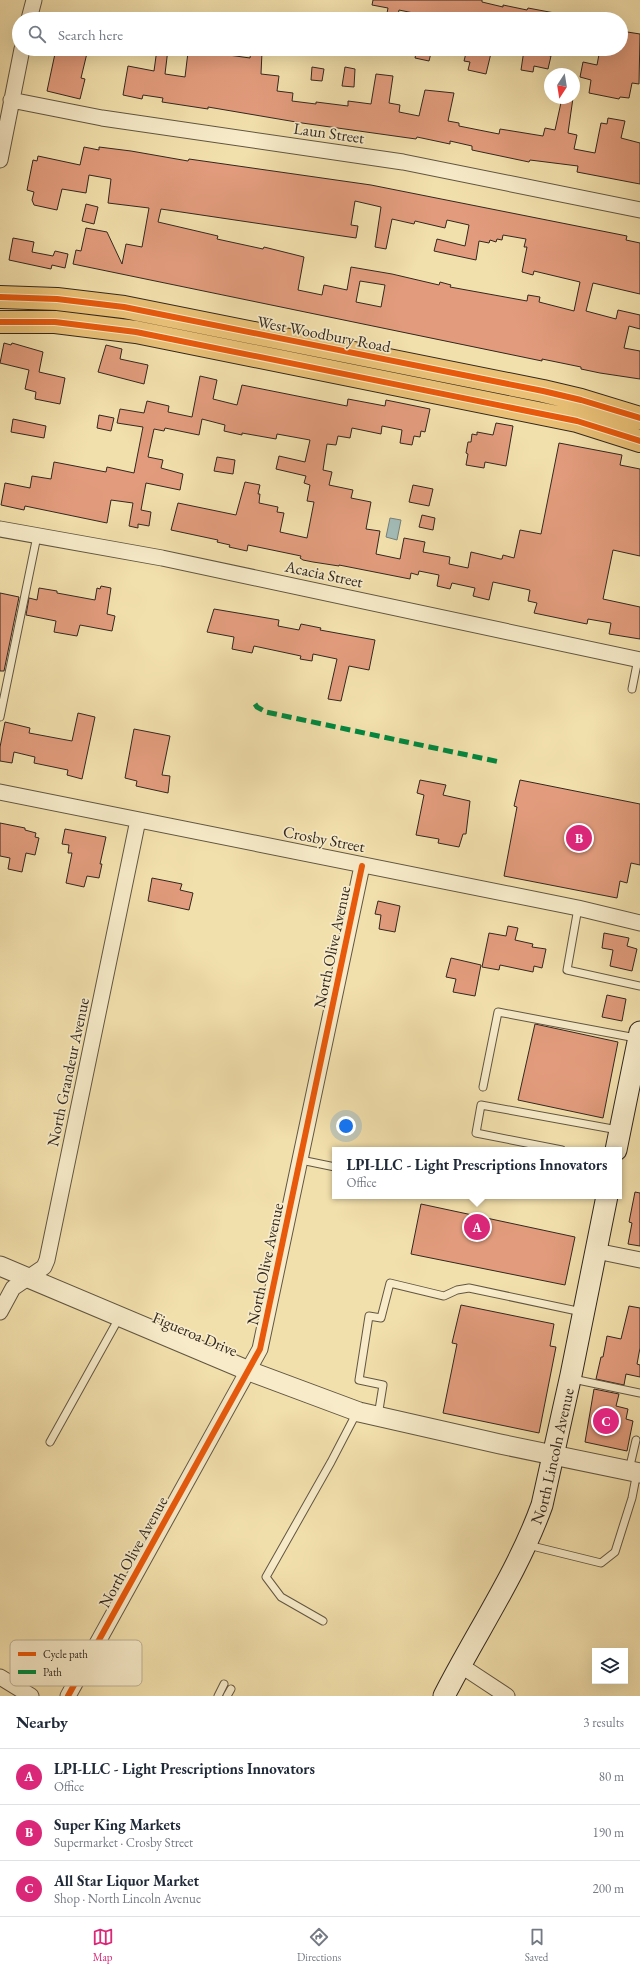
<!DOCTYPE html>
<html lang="en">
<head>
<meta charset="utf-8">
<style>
  body { margin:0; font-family:"EB Garamond",serif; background:#f2f2f3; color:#1f2937 }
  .controls { position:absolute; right:12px; bottom:12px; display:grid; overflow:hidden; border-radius:0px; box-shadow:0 4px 16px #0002 }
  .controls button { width:36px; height:36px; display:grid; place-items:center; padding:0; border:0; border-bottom:1px solid #e0e1e3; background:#fff; color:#1f2937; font:20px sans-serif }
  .compass { position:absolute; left:544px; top:68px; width:36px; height:36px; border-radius:50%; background:#fff; box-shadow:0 4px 16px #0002; rotate:192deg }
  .you { position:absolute; left:346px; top:1126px; width:14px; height:14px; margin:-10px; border:3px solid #fff; border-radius:50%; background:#1a73e8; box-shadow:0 0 0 6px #1a73e833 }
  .badge { display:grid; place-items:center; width:26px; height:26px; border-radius:50%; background:#db2777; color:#fff; font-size:13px; font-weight:700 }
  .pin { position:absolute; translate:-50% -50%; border:2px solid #fff; box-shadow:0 1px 4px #0006 }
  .popup { position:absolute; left:332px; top:1147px; width:290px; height:52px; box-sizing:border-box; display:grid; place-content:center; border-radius:0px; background:#fff; filter:drop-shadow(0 1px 3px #0005); font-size:13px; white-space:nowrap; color:#747a83 }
  .popup b { font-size:15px; color:#1f2937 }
  .popup::after { content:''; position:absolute; left:50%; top:100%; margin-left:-8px; border:8px solid transparent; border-top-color:#fff }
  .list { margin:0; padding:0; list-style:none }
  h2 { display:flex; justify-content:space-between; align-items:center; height:52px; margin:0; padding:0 16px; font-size:17px }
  h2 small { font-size:13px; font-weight:400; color:#747a83 }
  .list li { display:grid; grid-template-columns:26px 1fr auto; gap:12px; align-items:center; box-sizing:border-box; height:56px; padding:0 16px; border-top:1px solid #e0e1e3 }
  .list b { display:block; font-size:15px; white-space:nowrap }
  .list p { margin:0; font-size:13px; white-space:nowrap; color:#747a83 }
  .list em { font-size:13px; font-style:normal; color:#747a83 }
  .icon { flex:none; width:22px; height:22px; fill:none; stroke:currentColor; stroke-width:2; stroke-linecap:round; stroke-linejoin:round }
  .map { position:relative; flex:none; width:640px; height:1696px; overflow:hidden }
  .search { position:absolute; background:#fff; box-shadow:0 4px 16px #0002; left:12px; right:12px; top:12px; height:44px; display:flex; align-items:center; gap:10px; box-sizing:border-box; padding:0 14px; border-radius:22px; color:#747a83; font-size:15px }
  .sheet { height:220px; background:#fff }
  nav { display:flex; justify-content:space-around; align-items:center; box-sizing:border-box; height:56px; border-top:1px solid #e0e1e3; background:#fff; font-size:11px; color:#747a83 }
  nav a { display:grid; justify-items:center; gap:2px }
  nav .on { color:#db2777 }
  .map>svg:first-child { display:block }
  .water { fill:#a2bab6; stroke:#75807a }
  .building { fill:#e29c7d; stroke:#322820; fill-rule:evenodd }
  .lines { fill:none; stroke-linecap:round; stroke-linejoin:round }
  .service-casing { stroke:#625643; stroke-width:9 }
  .minor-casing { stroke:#625643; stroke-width:17 }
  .tertiary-casing { stroke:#625643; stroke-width:21 }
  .secondary-casing { stroke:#322820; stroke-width:23 }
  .primary-casing { stroke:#322820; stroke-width:24 }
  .service { stroke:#f7ebc9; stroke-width:7 }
  .minor { stroke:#f7ebc9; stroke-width:15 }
  .tertiary { stroke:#f7ebc9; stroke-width:19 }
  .secondary { stroke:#f7ebc9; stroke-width:21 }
  .primary { stroke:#e9c076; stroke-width:22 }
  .quiet { stroke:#00873e; stroke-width:5; stroke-dasharray:10 5; stroke-linecap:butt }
  .cycleway-casing { stroke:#f7ebc9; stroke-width:8 }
  .cycleway { stroke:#e8590c; stroke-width:6 }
  .labels { text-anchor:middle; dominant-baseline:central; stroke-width:3.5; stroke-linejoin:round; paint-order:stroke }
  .street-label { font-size:16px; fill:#322820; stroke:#f7ebc9 }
  .key { fill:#f7ebc9; stroke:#bcb096; stroke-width:1 }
  .key-label { font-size:11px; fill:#322820 }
</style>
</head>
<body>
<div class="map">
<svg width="640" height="1696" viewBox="0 0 640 1696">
  <rect width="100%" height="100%" fill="#f2e0ac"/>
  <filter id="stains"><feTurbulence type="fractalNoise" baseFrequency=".005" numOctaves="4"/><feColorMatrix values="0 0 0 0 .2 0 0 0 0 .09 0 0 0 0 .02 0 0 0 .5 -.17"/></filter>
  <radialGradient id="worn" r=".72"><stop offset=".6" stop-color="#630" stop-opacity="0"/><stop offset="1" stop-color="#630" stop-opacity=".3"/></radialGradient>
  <!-- water -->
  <path class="water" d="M390 518 401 520 397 540 386 537Z"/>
  <!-- building -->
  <path class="building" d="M373 0H482V2L503 7V5L527 10 528 8 560 14 559 19H427L428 16 399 10 398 15 387 13 388 8 372 5Z
    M621 31 640 34 639 84 632 83 629 98 620 97 619 99 589 93 591 80 580 77 583 62 597 65 600 49H621Z
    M56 49H88L81 78 85 79 80 99 47 91Z
    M157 49H168L165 74 185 77 188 52 207 55V52L250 58 251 51 262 52 261 74 279 76 277 91 293 93 292 101 316 104V102L348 106V101L371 104 376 74 393 76 389 103 400 105 399 112 419 116 425 90 454 93 448 121 459 123V126L499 134 500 129 543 136 545 128 555 130 562 98H573L568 133 577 135 574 149 595 153 601 123 607 124 608 118 625 121 621 138 640 143V184L577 172 578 166 530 160 529 162 472 150V146L450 141V144L417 137 416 139 302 123 208 107V109L162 102 163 98 143 95 142 99 123 95 128 66 154 71Z
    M417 49H432L429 61 415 58Z
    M467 49H492L486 74 468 70 470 62 464 61Z
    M524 50 551 56 548 69 534 66 533 72 521 70Z
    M312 67 324 69 322 81 311 80Z
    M345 67 355 69 354 87 342 86Z
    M84 147 99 150V147L131 151 188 161 189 159 371 185 627 236 626 240 640 243V294L593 283 586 311 616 319 618 310 640 315V329L629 326 624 348 640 351V379L600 373 581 369V367L542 359V361L73 264 76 250 81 251 86 228 107 232 122 264 126 244 142 247 149 208 108 203 111 179 89 175 86 193 62 189 57 210 34 205 32 200 34 192 27 190 33 160 37 161 38 156 80 165ZM355 201 381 207 375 247 386 249 392 219 414 224 415 221 445 228 447 220 469 225 465 246 437 239 434 251 476 260 479 241 489 243 490 240 496 242 497 239 502 240 503 235 526 239 524 247H527L522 272 533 275 534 271 580 282 574 311 539 302 540 297 528 295 527 301 450 287 451 285 440 282 439 285 392 274 351 267 347 290 324 285 322 295 298 290 304 257 264 247 263 249 217 239 218 236 158 222 161 209 356 238 358 226 351 225ZM360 281 385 285 381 307 356 302Z
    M86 204 98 207 94 224 82 221Z
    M13 238 34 242 32 252 53 256 55 251 68 254 65 268 52 265 51 269 9 260Z
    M4 343 11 345 12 343 43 352 39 372 65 378 60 404 35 399 36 392 25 389 29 370 0 363Z
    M106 345 122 349 120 359 148 365 144 384 98 372Z
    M200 376 217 380 213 399 237 405 242 385 347 406 348 399 385 406 386 400 430 409 425 432 421 431 420 437 414 436 412 445 400 443 402 430 382 426 381 434 352 428 350 438 338 436 336 445 327 444 323 470 332 472 329 485 353 490 351 498 371 502 366 529 380 531 376 554 400 559 404 538 425 542 423 552 450 557 449 564 468 568 471 552 500 559H502L503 555 514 558 520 530 541 534 559 443 622 455 620 465 640 469V556L613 550 603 599 640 607V639L609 634 611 623 588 619 587 624 534 613 537 603 528 601 530 590 493 582 489 600 473 596 475 588 452 583 450 589 437 586 439 575 419 571 418 575 411 573 410 579 339 565V566L313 562 303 560 300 558 301 556 248 545 247 551 229 547 230 545 217 542 218 540 171 530 178 503 236 515 245 482 260 485 258 494H260L259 503 278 507 277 512 284 513 280 532 307 538 314 502 307 501 310 485 304 483 306 476 276 469 279 456 305 462 310 440 277 434 276 439 242 433V435L224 431 225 425 202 419 199 435 165 428 164 431 154 429 148 457 163 460 161 468 183 474 180 490 146 483 141 510 151 512 149 526 138 524V528L129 526 133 503 111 500 107 523 25 506 24 510 1 505 5 483 30 488 32 476 51 479 54 462 106 472 107 467 134 473 143 427 117 423 120 409 144 413 147 401 169 406 168 412 192 417Z
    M99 415 114 418 111 431 97 428Z
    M13 419 46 426 44 438 11 432Z
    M496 423 513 426 506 466 485 462 484 468 466 465 468 454 466 453 468 442H471L472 434 477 435V432L493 435Z
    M217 457 235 460 233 474 214 471Z
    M413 485 433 489 429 506 409 502Z
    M422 515 435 518 433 530 419 527Z
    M101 586 111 588 107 614 115 616 112 631 80 625 77 636 54 632 56 621 26 615 29 598 37 600 39 588 57 591V593L95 600 97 588 100 589Z
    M0 593 19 597 4 671H0Z
    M214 609 279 620 278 626 299 630 301 624 321 628 320 630 375 640 369 670 349 666 341 701 328 699 337 659 313 654 312 661 300 659 301 656 254 646 252 653 232 649 234 637 207 632Z
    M78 713 95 717 82 779 67 775 68 770 34 763 35 757 14 752 12 763 0 761V747L5 722 30 728 29 733 72 741Z
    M134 729 170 736 162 775 170 776 168 793 136 786 137 781 125 778Z
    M420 780 446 785 443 795 470 801 466 834H463L459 847 438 843 439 839 416 835 424 795 417 793Z
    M520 780 640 804V865L631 863 627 883 620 881 617 898 504 876 517 807 514 806Z
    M0 823 25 828V830L36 833 35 837 39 838 35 855 26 853 22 872 8 869 10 858 0 856Z
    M65 829 106 837 100 864H102L99 878 87 876 84 887 66 883 72 853H68L69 845 62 844Z
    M152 878 182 884 180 890 193 893 189 910 148 901Z
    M378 901 400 906 395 932 379 929 381 915 375 914Z
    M508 926 518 928 515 940 533 944 532 947 546 949 542 968 534 966 533 972 500 965 499 970 482 967 489 933 506 936Z
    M604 933 629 938 627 946 637 949 632 971 610 966 613 950 602 948Z
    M451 958 481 965 475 996 453 992 456 979 446 977Z
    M607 995 626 999 622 1021 602 1017Z
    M535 1024 618 1042 603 1118 518 1100Z
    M635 1192 640 1193V1246L628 1244 632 1223 629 1222Z
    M421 1204 575 1237 565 1285 411 1254Z
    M461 1305 554 1324 550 1346 556 1347 539 1433 443 1413 457 1344 452 1343Z
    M629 1306 640 1308V1348L637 1364 640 1365V1377L626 1374 624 1385 596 1379 601 1357H603L607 1336 621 1339Z
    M594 1389 619 1394 616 1406 628 1409 626 1419 633 1421 627 1451 585 1442Z"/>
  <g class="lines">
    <defs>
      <path id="service" d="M632 689 638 659
        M0 717 37 536
        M578 908 567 970 640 986
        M483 1087 498 1012 636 1038
        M562 1150 476 1133 481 1105 618 1130
        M301 1160 335 1167
        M573 1379 640 1393
        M378 1416 383 1385 359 1380 369 1316 381 1318 390 1283 444 1296 457 1290 469 1288 582 1312
        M50 1442 119 1318
        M629 1470 636 1440
        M528 1545 601 1563 615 1552 632 1498 637 1472
        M323 1621 281 1597 266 1577 331 1462 357 1412
        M218 1696 224 1684
        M227 1696 231 1689"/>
      <path id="minor" d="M29 19 34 0
        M11 100 102 118 403 162 640 210
        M0 160 22 49
        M0 529 162 558 640 660
        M0 792 578 908 640 923
        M596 1251 640 1260
        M0 1312 13 1288 44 1267 47 1260 138 820
        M460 1665 507 1696
        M0 1677 31 1696
        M68 1696 260 1349 362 866"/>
      <path id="tertiary" d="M0 1266 249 1371 359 1412 500 1444 640 1473"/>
      <g id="secondary">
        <path d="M616 1150 640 1032"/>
        <path id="s1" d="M444 1696C476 1633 518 1572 542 1505L571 1375 607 1196"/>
      </g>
      <path id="primary" d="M0 297 57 299 124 307 543 391 581 400 640 418
        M0 322H55L136 332 577 421 640 441"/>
    </defs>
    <!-- service casing -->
    <use href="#service" class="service-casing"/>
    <!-- minor casing -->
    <use href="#minor" class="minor-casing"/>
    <!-- tertiary casing -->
    <use href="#tertiary" class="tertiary-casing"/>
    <!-- secondary casing -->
    <use href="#secondary" class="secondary-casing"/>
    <!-- primary casing -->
    <use href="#primary" class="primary-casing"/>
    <!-- service -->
    <use href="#service" class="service"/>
    <!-- minor -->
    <use href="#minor" class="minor"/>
    <!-- tertiary -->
    <use href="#tertiary" class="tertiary"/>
    <!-- secondary -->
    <use href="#secondary" class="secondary"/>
    <!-- primary -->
    <use href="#primary" class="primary"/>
    <!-- quiet -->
    <path class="quiet" d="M255 704 257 707 266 712 500 762"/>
    <defs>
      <path id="cycleway" d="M0 297 57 299 124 307 543 391 581 400 640 418
        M0 322H55L136 332 577 421 640 441
        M68 1696 260 1349 362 866"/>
    </defs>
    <!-- cycleway casing -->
    <use href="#cycleway" class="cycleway-casing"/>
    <!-- cycleway -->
    <use href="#cycleway" class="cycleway"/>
  </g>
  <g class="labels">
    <!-- street labels -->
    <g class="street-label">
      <text transform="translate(329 133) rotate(8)">Laun Street</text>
      <text transform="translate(324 334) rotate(11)">West Woodbury Road</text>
      <text transform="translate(324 574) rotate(12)">Acacia Street</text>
      <text transform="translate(324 839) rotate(11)">Crosby Street</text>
      <text transform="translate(332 947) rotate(-78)">North Olive Avenue</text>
      <text transform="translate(68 1072) rotate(-78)">North Grandeur Avenue</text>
      <text transform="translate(265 1264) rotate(-78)">North Olive Avenue</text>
      <text transform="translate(195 1334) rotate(23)">Figueroa Drive</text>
      <text stroke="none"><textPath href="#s1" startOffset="265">North Lincoln Avenue</textPath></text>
      <text transform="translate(133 1552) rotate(-61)">North Olive Avenue</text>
    </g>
  </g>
  <!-- legend -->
  <rect x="10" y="1640" width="132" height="46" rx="6" class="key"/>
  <rect x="18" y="1652" width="18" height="4" fill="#e8590c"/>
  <rect x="18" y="1670" width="18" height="4" fill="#00873e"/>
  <g class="key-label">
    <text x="43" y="1658">Cycle path</text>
    <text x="43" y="1676">Path</text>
  </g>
  <rect width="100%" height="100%" filter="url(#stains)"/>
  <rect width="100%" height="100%" fill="url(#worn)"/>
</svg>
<div class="controls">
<button><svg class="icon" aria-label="layers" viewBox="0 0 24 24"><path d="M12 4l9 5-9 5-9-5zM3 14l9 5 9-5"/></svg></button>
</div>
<svg class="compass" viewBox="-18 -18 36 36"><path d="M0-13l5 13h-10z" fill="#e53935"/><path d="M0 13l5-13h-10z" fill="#747a83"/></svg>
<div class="you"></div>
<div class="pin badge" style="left:477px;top:1227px">A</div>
<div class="popup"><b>LPI-LLC - Light Prescriptions Innovators</b>Office</div>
<div class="pin badge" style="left:579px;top:838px">B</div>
<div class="pin badge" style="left:606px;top:1421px">C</div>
<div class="search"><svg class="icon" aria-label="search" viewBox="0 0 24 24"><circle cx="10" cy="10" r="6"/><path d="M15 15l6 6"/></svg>Search here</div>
</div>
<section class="sheet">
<h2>Nearby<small>3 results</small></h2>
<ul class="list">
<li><span class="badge">A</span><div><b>LPI-LLC - Light Prescriptions Innovators</b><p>Office</p></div><em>80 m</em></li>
<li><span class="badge">B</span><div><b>Super King Markets</b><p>Supermarket · Crosby Street</p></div><em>190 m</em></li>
<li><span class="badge">C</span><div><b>All Star Liquor Market</b><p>Shop · North Lincoln Avenue</p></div><em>200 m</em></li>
</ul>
</section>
<nav>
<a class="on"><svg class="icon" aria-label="map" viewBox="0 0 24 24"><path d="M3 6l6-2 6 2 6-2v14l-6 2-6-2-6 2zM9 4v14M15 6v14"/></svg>Map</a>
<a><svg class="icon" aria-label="directions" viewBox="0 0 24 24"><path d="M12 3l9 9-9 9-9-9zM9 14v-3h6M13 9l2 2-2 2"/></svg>Directions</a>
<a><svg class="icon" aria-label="saved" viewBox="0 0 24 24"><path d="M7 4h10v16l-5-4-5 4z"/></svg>Saved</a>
</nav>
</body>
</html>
